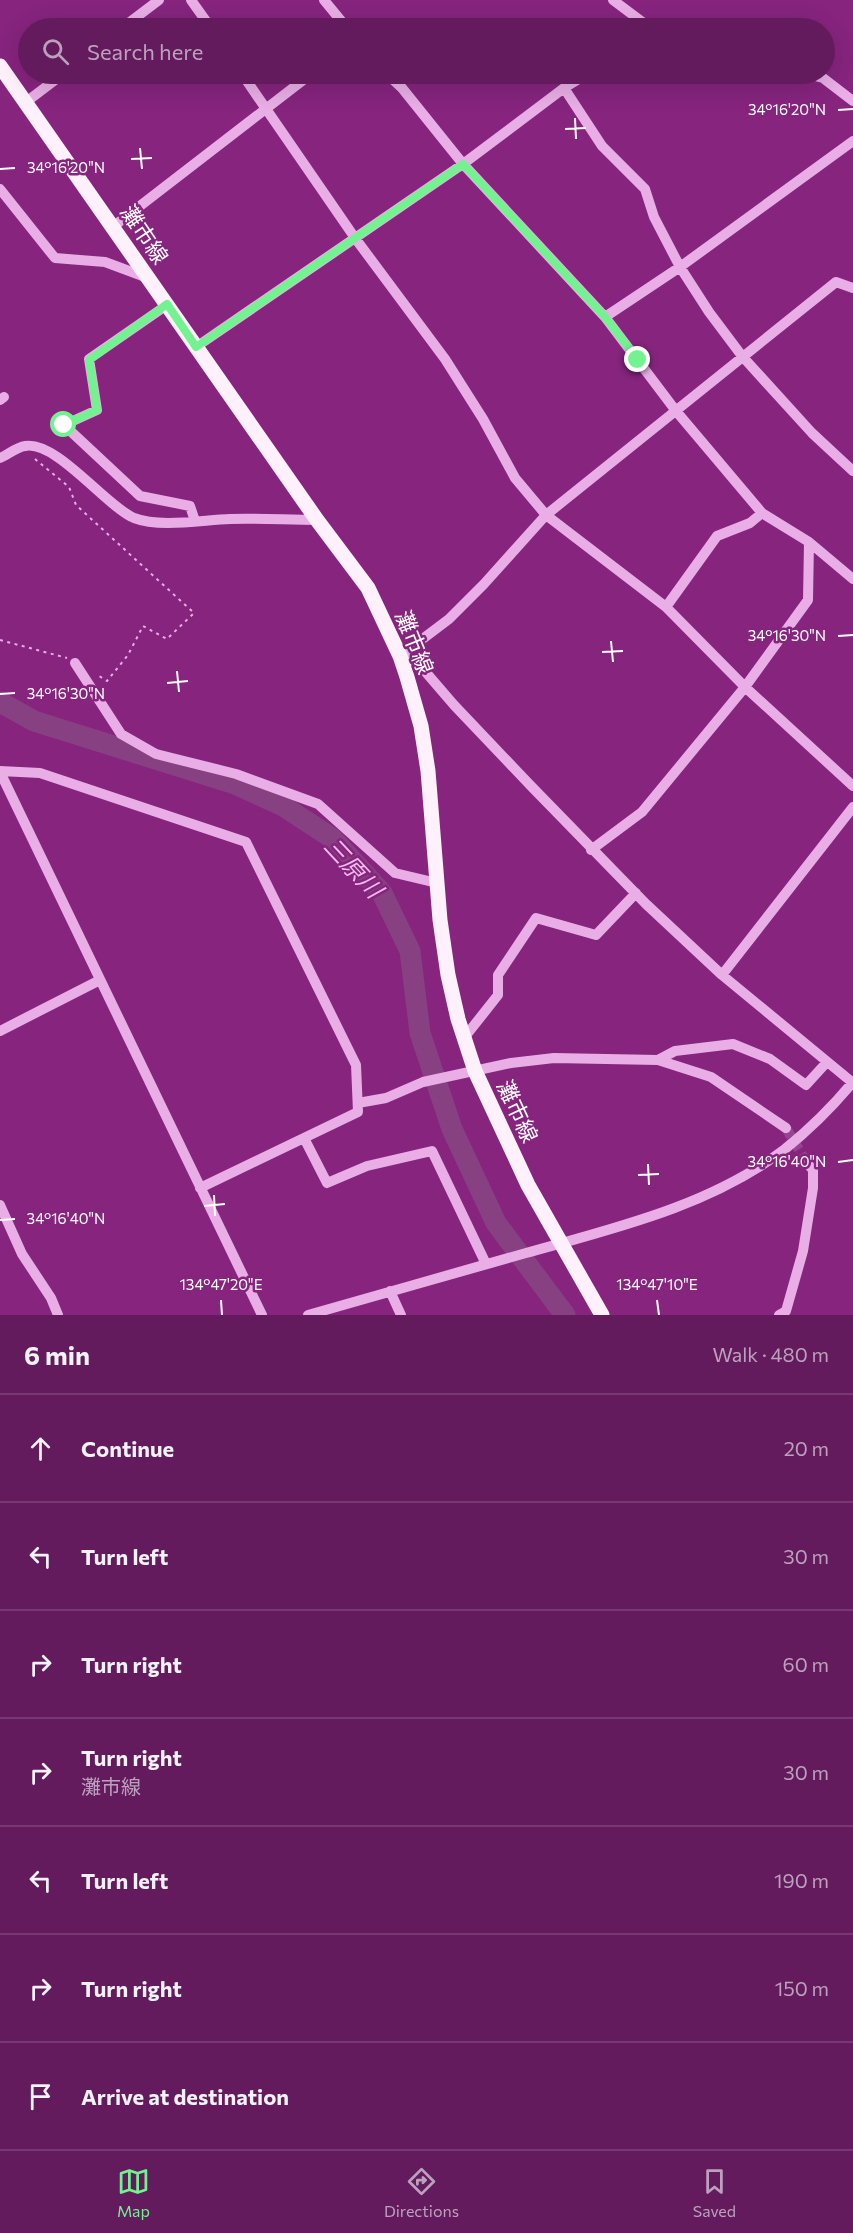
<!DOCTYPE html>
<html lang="en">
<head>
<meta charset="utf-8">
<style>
  body { margin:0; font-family:Commissioner,"Noto Sans JP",sans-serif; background:#6a2464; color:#f1f3f6 }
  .stop { position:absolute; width:18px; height:18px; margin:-14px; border:4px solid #72f390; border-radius:50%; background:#fff }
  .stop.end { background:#72f390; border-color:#fff; box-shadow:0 2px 6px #0008 }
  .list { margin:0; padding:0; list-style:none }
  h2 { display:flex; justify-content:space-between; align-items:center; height:78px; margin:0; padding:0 24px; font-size:26px }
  h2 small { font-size:20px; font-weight:400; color:#bba1bc }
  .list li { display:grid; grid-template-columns:39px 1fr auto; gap:18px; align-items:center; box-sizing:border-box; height:108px; padding:0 24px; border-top:2px solid #783973 }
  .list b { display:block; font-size:22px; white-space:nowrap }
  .list p { margin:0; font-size:20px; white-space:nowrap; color:#bba1bc }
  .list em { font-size:20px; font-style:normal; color:#bba1bc }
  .icon { flex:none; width:33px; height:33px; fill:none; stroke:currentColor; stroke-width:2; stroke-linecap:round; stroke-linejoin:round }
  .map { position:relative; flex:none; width:853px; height:1315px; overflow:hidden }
  .search { position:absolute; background:#641b5e; box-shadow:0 6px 24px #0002; left:18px; right:18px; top:18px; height:66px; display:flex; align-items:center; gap:15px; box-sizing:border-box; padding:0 21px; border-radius:33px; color:#bba1bc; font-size:22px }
  .sheet { height:834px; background:#641b5e }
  nav { display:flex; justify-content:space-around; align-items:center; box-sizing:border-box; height:84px; border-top:2px solid #783973; background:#641b5e; font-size:16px; color:#bba1bc }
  nav a { display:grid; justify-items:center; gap:3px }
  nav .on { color:#72f390 }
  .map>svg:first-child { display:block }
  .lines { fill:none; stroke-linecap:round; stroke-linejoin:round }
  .river { stroke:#874081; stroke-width:21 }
  .minor-tunnel { stroke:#984591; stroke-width:10; stroke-dasharray:10 5; stroke-linecap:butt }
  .path { stroke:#e8aee5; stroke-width:2; stroke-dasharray:3 4.5; stroke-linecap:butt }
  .minor { stroke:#e8aee5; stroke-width:10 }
  .major { stroke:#fef1fc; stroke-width:15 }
  .route { stroke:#72f390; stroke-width:8 }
  .ticks { fill:none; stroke:#fff; stroke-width:2 }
  .labels { text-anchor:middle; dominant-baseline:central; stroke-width:5; stroke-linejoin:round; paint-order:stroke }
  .street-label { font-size:22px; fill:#fff; stroke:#86247e }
  .water-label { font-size:24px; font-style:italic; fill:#f0baed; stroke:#86247e }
  .ticks-label { font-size:15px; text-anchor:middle; fill:#fff; stroke:#86247e; stroke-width:5; stroke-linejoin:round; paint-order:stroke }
</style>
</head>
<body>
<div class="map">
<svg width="853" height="1315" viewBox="0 0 853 1315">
  <rect width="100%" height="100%" fill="#86247e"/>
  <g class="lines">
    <!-- river -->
    <path class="river" d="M0 702 34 721 235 784 283 806 332 838 382 893 410 951 420 1033 452 1129 496 1223 565 1315"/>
    <!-- minor-tunnel -->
    <path class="minor-tunnel" d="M786 1128 807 1163"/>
    <!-- path -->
    <path class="path" d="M35 459 69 487 76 505 194 613 167 639 143 626 128 655 107 681 96 674
      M0 640 67 658"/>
    <!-- minor -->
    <path class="minor" d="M191 0 211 28
      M324 0 347 28
      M613 0 645 24 659 28
      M122 28 159 0
      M242 74 355 238 445 359 483 419 515 478 546 515 666 607 745 687 642 812 591 850
      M387 74 402 88 463 164 605 317 676 411 762 513 809 542 853 579
      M587 74 564 88 602 146 645 189 654 217 680 267 709 312 742 356 812 433 853 471
      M807 74 823 78 853 101
      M26 102 63 74
      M0 189 55 258 105 262 148 278
      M114 226 311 74
      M167 305 89 359 97 410 64 425 140 496 190 506 195 521
      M605 317 680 267 853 141
      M196 347 463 164 564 88
      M0 400 4 397
      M0 458C7 455 17 447 25 446 56 440 106 506 134 518 160 528 202 520 230 519 259 518 288 520 317 520
      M809 542 808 600 745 687 853 786
      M666 607 717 536 750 523 762 513
      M400 656 417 662 454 705 531 786 646 904 722 975 853 1083
      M400 656 449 619 484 584 546 515 836 282 853 288
      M75 663 121 734 156 754 236 774 318 804 395 873 437 883
      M0 771 40 773 246 842 356 1065 358 1112 200 1188
      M0 772 262 1315
      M722 975 853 807
      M0 1031 100 980
      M464 1038 498 995V975L536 918 596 935 636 893
      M658 1060 711 1077 786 1128
      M358 1103 386 1098 423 1082 511 1063 554 1058 658 1060 675 1051 733 1044 770 1059 806 1085 827 1062
      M304 1138 327 1183 367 1166 432 1151 486 1264
      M0 1205 22 1254 51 1298 58 1315
      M390 1291 401 1315
      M308 1315C381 1294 453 1274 526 1253 615 1228 710 1206 785 1149 810 1129 833 1106 853 1082
      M779 1315 786 1311 803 1251 813 1188V1170L807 1163"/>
    <!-- major -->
    <path class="major" d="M0 66 317 520 368 588 400 656 407 677 421 726 428 771 440 920 448 975 458 1019 475 1071 528 1185 602 1315"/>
  </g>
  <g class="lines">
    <!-- route -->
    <path class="route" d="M64 425 97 410 89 360 167 304 196 347 463 164 605 317 638 360"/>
  </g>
  <!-- ticks -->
  <path class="ticks" d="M838 110 853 109M575 118 576 139M565 129 586 128M140 148 142 169M131 159 152 158M0 169 15 168M838 636 853 635M611 641 613 662M602 652 623 651M177 671 179 692M167 683 188 681M0 694 15 693M838 1162 853 1160M648 1164 649 1185M638 1175 659 1174M214 1195 215 1216M204 1206 225 1204M0 1220 15 1219M221 1300 222 1315M657 1300 659 1315"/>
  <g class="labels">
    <!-- street labels -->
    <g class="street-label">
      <text transform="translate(145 234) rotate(56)">灘市線</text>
      <text transform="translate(415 642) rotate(68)">灘市線</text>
      <text transform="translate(518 1111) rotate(65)">灘市線</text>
    </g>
    <!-- water labels -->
    <g class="water-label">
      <text transform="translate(354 867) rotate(47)">三原川</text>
    </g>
  </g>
  <g class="ticks-label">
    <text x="787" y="115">34°16'20"N</text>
    <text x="66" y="173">34°16'20"N</text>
    <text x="787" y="641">34°16'30"N</text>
    <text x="66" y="699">34°16'30"N</text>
    <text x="787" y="1167">34°16'40"N</text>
    <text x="66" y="1224">34°16'40"N</text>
    <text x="221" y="1290">134°47'20"E</text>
    <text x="657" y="1290">134°47'10"E</text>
  </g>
</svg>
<div class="stop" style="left:64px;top:425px"></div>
<div class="stop end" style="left:638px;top:360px"></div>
<div class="search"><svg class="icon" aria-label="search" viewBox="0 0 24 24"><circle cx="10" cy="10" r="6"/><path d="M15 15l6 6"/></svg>Search here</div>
</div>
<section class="sheet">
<h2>6 min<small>Walk · 480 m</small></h2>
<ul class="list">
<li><svg class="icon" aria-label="ahead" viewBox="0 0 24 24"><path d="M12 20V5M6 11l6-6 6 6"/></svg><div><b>Continue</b></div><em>20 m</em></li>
<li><svg class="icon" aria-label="left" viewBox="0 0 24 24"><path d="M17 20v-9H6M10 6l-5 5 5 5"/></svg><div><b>Turn left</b></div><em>30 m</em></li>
<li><svg class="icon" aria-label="right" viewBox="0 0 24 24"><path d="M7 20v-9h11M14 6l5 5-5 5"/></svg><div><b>Turn right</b></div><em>60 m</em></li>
<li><svg class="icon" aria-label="right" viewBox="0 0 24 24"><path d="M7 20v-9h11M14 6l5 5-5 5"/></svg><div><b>Turn right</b><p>灘市線</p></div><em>30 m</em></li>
<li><svg class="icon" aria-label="left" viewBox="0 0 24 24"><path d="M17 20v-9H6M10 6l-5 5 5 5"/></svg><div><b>Turn left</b></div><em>190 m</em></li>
<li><svg class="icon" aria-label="right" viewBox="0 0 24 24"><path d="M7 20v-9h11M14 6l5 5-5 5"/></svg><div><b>Turn right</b></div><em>150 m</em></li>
<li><svg class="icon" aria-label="arrive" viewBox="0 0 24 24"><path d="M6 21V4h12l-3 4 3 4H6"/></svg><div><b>Arrive at destination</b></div></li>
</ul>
</section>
<nav>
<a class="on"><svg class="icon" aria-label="map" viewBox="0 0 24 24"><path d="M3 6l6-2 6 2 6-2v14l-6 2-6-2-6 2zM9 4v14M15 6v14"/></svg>Map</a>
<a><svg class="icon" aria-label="directions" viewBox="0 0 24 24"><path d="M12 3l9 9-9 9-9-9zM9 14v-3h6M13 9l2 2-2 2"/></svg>Directions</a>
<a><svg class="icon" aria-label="saved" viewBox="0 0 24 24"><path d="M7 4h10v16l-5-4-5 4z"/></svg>Saved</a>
</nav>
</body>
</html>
